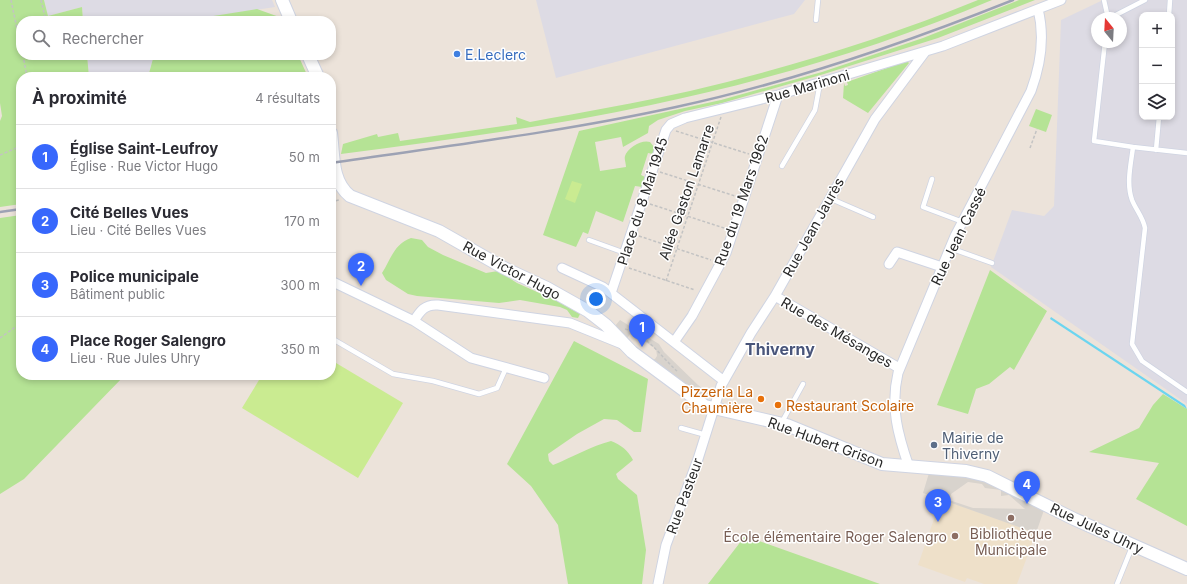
<!DOCTYPE html>
<html lang="fr">
<head>
<meta charset="utf-8">
<style>
  body { margin:0; font-family:Inter,sans-serif; background:#f7f7f7; color:#2b2b33 }
  .controls { position:absolute; right:12px; top:12px; display:grid; overflow:hidden; border-radius:8px; box-shadow:0 2px 6px #0003 }
  .controls button { width:36px; height:36px; display:grid; place-items:center; padding:0; border:0; border-bottom:1px solid #e1e1e2; background:#fff; color:#2b2b33; font:20px sans-serif }
  .compass { position:absolute; left:1091px; top:12px; width:36px; height:36px; border-radius:50%; background:#fff; box-shadow:0 2px 6px #0003; rotate:342deg }
  .you { position:absolute; left:596px; top:299px; width:14px; height:14px; margin:-10px; border:3px solid #fff; border-radius:50%; background:#1a73e8; box-shadow:0 0 0 6px #1a73e833 }
  .badge { display:grid; place-items:center; width:26px; height:26px; border-radius:50%; background:#3767fc; color:#fff; font-size:13px; font-weight:700 }
  .pin { position:absolute; translate:-50% -33px; filter:drop-shadow(0 1px 2px #0008) }
  .pin::after { content:''; position:absolute; top:21px; width:14px; height:12px; background:inherit; clip-path:polygon(0 0,100% 0,50% 100%) }
  .list { margin:0; padding:0; list-style:none }
  h2 { display:flex; justify-content:space-between; align-items:center; height:52px; margin:0; padding:0 16px; font-size:17px }
  h2 small { font-size:13px; font-weight:400; color:#7c7c81 }
  .list li { display:grid; grid-template-columns:26px 1fr auto; gap:12px; align-items:center; box-sizing:border-box; height:64px; padding:0 16px; border-top:1px solid #e1e1e2 }
  .list b { display:block; font-size:15px; white-space:nowrap }
  .list p { margin:0; font-size:13px; white-space:nowrap; color:#7c7c81 }
  .list em { font-size:13px; font-style:normal; color:#7c7c81 }
  .icon { flex:none; width:22px; height:22px; fill:none; stroke:currentColor; stroke-width:2; stroke-linecap:round; stroke-linejoin:round }
  .map { position:relative; flex:none; width:1187px; height:584px; overflow:hidden }
  .search { position:absolute; background:#fff; box-shadow:0 2px 6px #0003; left:16px; top:16px; width:320px; height:44px; display:flex; align-items:center; gap:10px; box-sizing:border-box; padding:0 14px; border-radius:16px; color:#7c7c81; font-size:15px }
  .panel { position:absolute; background:#fff; box-shadow:0 2px 6px #0003; left:16px; top:72px; width:320px; height:308px; border-radius:16px }
  .map>svg:first-child { display:block }
  .industrial { fill:#dddbe4; fill-rule:evenodd }
  .education { fill:#eee0c9 }
  .green { fill:#b5e395 }
  .pitch { fill:#caeb91 }
  .plaza { fill:#d8d3cd; fill-rule:evenodd }
  .water { fill:#6bd5f0 }
  .lines { fill:none; stroke-linecap:round; stroke-linejoin:round }
  .lane-casing { stroke:#cfd4e2; stroke-width:6 }
  .street-casing { stroke:#cfd4e2; stroke-width:11 }
  .secondary-casing { stroke:#cfd4e2; stroke-width:14 }
  .path { stroke:#c3c3c3; stroke-width:1.5; stroke-dasharray:3 2; stroke-linecap:butt }
  .lane { stroke:#fff; stroke-width:4.5 }
  .street { stroke:#fff; stroke-width:9 }
  .secondary { stroke:#fff; stroke-width:12 }
  .rail { stroke:#9da2b4; stroke-width:2.5 }
  .shop-dot { fill:#3f7fe0; stroke:#fff; stroke-width:1.5 }
  .food-dot { fill:#e8710a; stroke:#fff; stroke-width:1.5 }
  .service-dot { fill:#5c6f8a; stroke:#fff; stroke-width:1.5 }
  .education-dot { fill:#8d6e63; stroke:#fff; stroke-width:1.5 }
  .labels { text-anchor:middle; dominant-baseline:central; stroke-width:3; stroke-linejoin:round; paint-order:stroke }
  .shop-label { font-size:14px; fill:#366cbe; stroke:#fff; text-anchor:start }
  .street-label { font-size:14px; fill:#292929; stroke:#fff }
  .food-label { font-size:14px; fill:#c56008; stroke:#fff; text-anchor:end }
  .service-label { font-size:14px; fill:#4e5e75; stroke:#fff; text-anchor:start }
  .education-label { font-size:14px; fill:#785e54; stroke:#fff }
  .quarter-label { font-size:16px; font-weight:bold; fill:#49557a; stroke:#fff }
</style>
</head>
<body>
<div class="map">
<svg width="1187" height="584" viewBox="0 0 1187 584">
  <rect width="100%" height="100%" fill="#ece3da"/>
  <!-- industrial -->
  <path class="industrial" d="M44 0H272L275 7 182 21H83L82 7 48 16Z
    M536 0H805L794 14 556 78Z
    M1103 0H1187V404L991 267 1012 210 1044 216 1054 206 1061 20ZM1142 15H1172V117H1142ZM1097 18H1121V42H1097Z
    M87 55H154L148 77H89Z"/>
  <!-- education -->
  <path class="education" d="M941 499 1036 533 1017 584H984L967 578 965 582 918 565Z"/>
  <!-- green -->
  <path class="green" d="M0 0H44L48 16 82 7 83 21H21V55H87L89 77H21V204L0 207V121L2 116 0 103Z
    M978 0H992C883 46 767 81 651 105 549 127 444 140 341 154L343 144 377 134 378 137 398 133 400 141 517 124 516 117 530 122C583 112 637 103 690 91 788 68 885 38 978 0Z
    M1019 0H1035L938 38 824 74 722 103 685 111 658 120 649 126 648 133 623 147 621 137 595 142 600 171 626 167C626 163 624 159 625 156 627 148 642 139 650 142L655 148 653 154 648 153 641 175 645 177 642 187 635 186 623 222 596 211 588 234 583 232 576 247 543 235 579 131 721 100 822 72 923 38Z
    M257 9 282 18 283 21H182Z
    M154 55H298L308 77H148Z
    M907 61 909 63 868 113 843 98 844 83 845 86 848 85 847 82Z
    M1036 109 1052 115 1046 132 1029 126Z
    M21 215V375H125L24 479 0 494V218Z
    M411 238 422 240 428 247 443 255 486 273 498 271 517 283 555 300 580 314 578 318 572 317 567 310 560 307 520 300 499 303 417 296 408 294 386 280 382 273C391 259 394 244 411 238Z
    M990 270 1047 311 1014 370 1010 367 989 384 976 389 968 414 937 405Z
    M574 341 648 379 641 432H634L617 420 604 419 577 434 548 454 549 461 553 465C573 457 591 446 611 441 621 445 628 450 633 460L616 474 618 479 637 495 646 550 642 584H568L558 525 531 486 507 464Z
    M1163 394 1187 409V526L1136 499 1159 463 1089 452 1139 428 1153 405Z
    M745 536 880 584H708Z"/>
  <!-- pitch -->
  <path class="pitch" d="M572 181 582 184 575 203 565 199Z
    M331 360 403 403 358 478 242 408 262 375H331Z"/>
  <!-- plaza -->
  <path class="plaza" d="M620 320 659 344 664 352 698 385 710 394 711 397 706 399 702 398 650 360 655 359 657 356 656 349 635 335 634 337 630 334 627 339 630 341 628 345 615 326Z
    M929 473 978 477 1044 510 1036 533 923 493ZM968 482 982 484 985 488 1001 490V496L1009 495 1025 509 973 508 949 500 951 494Z"/>
  <!-- water -->
  <path class="water" d="M1051 317 1185 405 1187 409 1050 319Z"/>
  <g class="lines">
    <defs>
      <path id="lane" d="M1104 0 1108 18
        M1169 15 1170 0
        M1110 18 1145 0
        M816 20 818 0
        M1105 42 1094 141 1133 147C1131 164 1126 183 1132 200 1136 210 1143 217 1145 228L1132 344 1142 361 1187 392
        M1133 147 1187 153
        M1156 150 1159 117
        M782 166 815 110 820 83
        M932 179 923 207 963 222
        M829 198 873 217
        M589 240 625 253
        M950 248 992 263
        M331 338 393 374 433 381 479 394 497 388 506 368
        M782 422 803 384
        M681 428 706 435
        M1117 584 1132 547"/>
      <path id="street" d="M889 264 897 252 942 267
        M562 268 603 287 724 381
        M331 281 414 321 471 358 544 378
        M611 293 666 130 671 124 685 118 778 95 943 46 1061 0
        M775 296 899 368
        M414 321C420 311 425 304 438 305L570 323 622 344
        M674 342 692 316 726 253 778 95
        M909 467C898 435 890 407 898 373L955 236 1031 91C1041 64 1045 37 1038 9
        M658 584 666 545 698 459 721 386 751 333 775 296 875 119 925 52"/>
      <path id="secondary" d="M282 0 291 21
        M308 55 318 77
        M331 133C334 155 331 181 350 196L439 231 504 268 547 288 588 311 606 325 632 352 705 406 787 425 882 464 966 471 987 476 1074 519 1187 569"/>
    </defs>
    <!-- lane casing -->
    <use href="#lane" class="lane-casing"/>
    <!-- street casing -->
    <use href="#street" class="street-casing"/>
    <!-- secondary casing -->
    <use href="#secondary" class="secondary-casing"/>
    <!-- path -->
    <path class="path" d="M11 0 21 48
      M41 0 46 21
      M23 55 27 77
      M676 131 749 154
      M1030 148 1037 129
      M0 155 21 146
      M660 172 735 196
      M331 202 339 200
      M650 204 724 228
      M639 236 711 260
      M629 268 695 290
      M666 281 721 117
      M625 329C648 335 660 356 677 371
      M0 338 21 323"/>
    <!-- lane -->
    <use href="#lane" class="lane"/>
    <!-- street -->
    <use href="#street" class="street"/>
    <!-- secondary -->
    <use href="#secondary" class="secondary"/>
    <!-- rail -->
    <path class="rail" d="M331 163C446 146 562 132 676 107 792 82 903 44 1013 0
      M0 212 21 209"/>
  </g>
  <!-- markers -->
  <circle class="shop-dot" cx="457" cy="54" r="4"/>
  <g class="food-dot">
    <circle cx="761" cy="399" r="4"/>
    <circle cx="778" cy="405" r="4"/>
  </g>
  <circle class="service-dot" cx="934" cy="445" r="4"/>
  <g class="education-dot">
    <circle cx="1011" cy="518" r="4"/>
    <circle cx="955" cy="536" r="4"/>
  </g>
  <g class="labels">
    <!-- shop labels -->
    <g class="shop-label">
      <text x="465" y="54">E.Leclerc</text>
    </g>
    <!-- street labels -->
    <g class="street-label">
      <text transform="translate(807 86) rotate(-16)">Rue Marinoni</text>
      <text transform="translate(686 192) rotate(-71)">Allée Gaston Lamarre</text>
      <text transform="translate(741 200) rotate(-71)">Rue du 19 Mars 1962</text>
      <text transform="translate(642 201) rotate(-72)">Place du 8 Mai 1945</text>
      <text transform="translate(813 227) rotate(-61)">Rue Jean Jaurès</text>
      <text transform="translate(958 236) rotate(-64)">Rue Jean Cassé</text>
      <text transform="translate(512 270) rotate(28)">Rue Victor Hugo</text>
      <text transform="translate(837 332) rotate(30)">Rue des Mésanges</text>
      <text transform="translate(826 442) rotate(20)">Rue Hubert Grison</text>
      <text transform="translate(684 496) rotate(-70)">Rue Pasteur</text>
      <text transform="translate(1097 528) rotate(25)">Rue Jules Uhry</text>
    </g>
    <!-- food labels -->
    <g class="food-label">
      <text x="753" y="391">Pizzeria La<tspan x="753" dy="16">Chaumière</tspan></text>
      <text x="786" y="405" text-anchor="start">Restaurant Scolaire</text>
    </g>
    <!-- service labels -->
    <g class="service-label">
      <text x="942" y="437">Mairie de<tspan x="942" dy="16">Thiverny</tspan></text>
    </g>
    <!-- education labels -->
    <g class="education-label">
      <text x="1011" y="533">Bibliothèque<tspan x="1011" dy="16">Municipale</tspan></text>
      <text x="947" y="536" text-anchor="end">École élémentaire Roger Salengro</text>
    </g>
    <!-- quarter labels -->
    <g class="quarter-label">
      <text x="780" y="349">Thiverny</text>
    </g>
  </g>
</svg>
<div class="controls">
<button>+</button>
<button>−</button>
<button><svg class="icon" aria-label="layers" viewBox="0 0 24 24"><path d="M12 4l9 5-9 5-9-5zM3 14l9 5 9-5"/></svg></button>
</div>
<svg class="compass" viewBox="-18 -18 36 36"><path d="M0-13l5 13h-10z" fill="#e53935"/><path d="M0 13l5-13h-10z" fill="#7c7c81"/></svg>
<div class="you"></div>
<div class="pin badge" style="left:642px;top:347px">1</div>
<div class="pin badge" style="left:361px;top:286px">2</div>
<div class="pin badge" style="left:938px;top:522px">3</div>
<div class="pin badge" style="left:1027px;top:504px">4</div>
<div class="search"><svg class="icon" aria-label="search" viewBox="0 0 24 24"><circle cx="10" cy="10" r="6"/><path d="M15 15l6 6"/></svg>Rechercher</div>
<section class="panel">
<h2>À proximité<small>4 résultats</small></h2>
<ul class="list">
<li><span class="badge">1</span><div><b>Église Saint-Leufroy</b><p>Église · Rue Victor Hugo</p></div><em>50 m</em></li>
<li><span class="badge">2</span><div><b>Cité Belles Vues</b><p>Lieu · Cité Belles Vues</p></div><em>170 m</em></li>
<li><span class="badge">3</span><div><b>Police municipale</b><p>Bâtiment public</p></div><em>300 m</em></li>
<li><span class="badge">4</span><div><b>Place Roger Salengro</b><p>Lieu · Rue Jules Uhry</p></div><em>350 m</em></li>
</ul>
</section>
</div>
</body>
</html>
